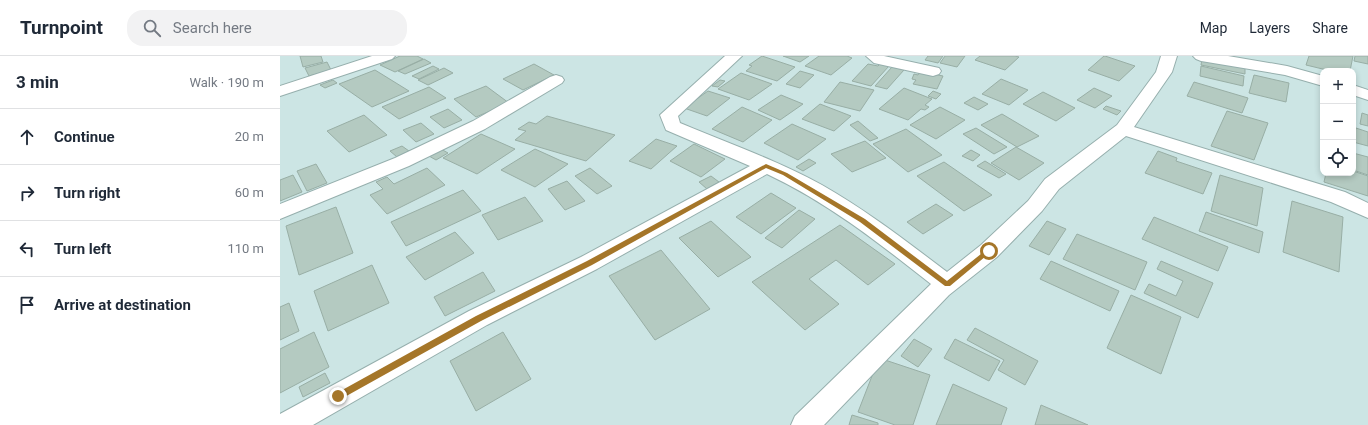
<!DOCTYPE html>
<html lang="en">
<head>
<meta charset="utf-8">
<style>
  body { margin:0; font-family:Roboto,sans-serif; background:#f2f2f3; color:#1f2937 }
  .controls { position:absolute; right:12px; top:12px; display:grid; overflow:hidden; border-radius:8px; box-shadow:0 2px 6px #0003 }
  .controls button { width:36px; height:36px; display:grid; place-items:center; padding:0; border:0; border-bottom:1px solid #e0e1e3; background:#fff; color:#1f2937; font:20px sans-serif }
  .stop { position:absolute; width:12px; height:12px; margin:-9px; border:3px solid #a57629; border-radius:50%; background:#fff }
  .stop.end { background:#a57629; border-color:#fff; box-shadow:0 1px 4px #0008 }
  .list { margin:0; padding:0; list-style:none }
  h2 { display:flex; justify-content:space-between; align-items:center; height:52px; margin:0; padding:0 16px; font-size:17px }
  h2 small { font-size:13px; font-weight:400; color:#747a83 }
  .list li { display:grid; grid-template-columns:26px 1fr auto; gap:12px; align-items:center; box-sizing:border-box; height:56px; padding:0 16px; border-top:1px solid #e0e1e3 }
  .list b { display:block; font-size:15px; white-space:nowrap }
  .list em { font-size:13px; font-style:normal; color:#747a83 }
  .icon { flex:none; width:22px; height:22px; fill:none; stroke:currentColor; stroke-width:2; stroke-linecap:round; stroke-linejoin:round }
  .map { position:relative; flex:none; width:1088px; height:369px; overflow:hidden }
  header { display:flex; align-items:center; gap:24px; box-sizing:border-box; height:56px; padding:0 20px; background:#fff; border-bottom:1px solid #e0e1e3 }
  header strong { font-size:19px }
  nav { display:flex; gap:22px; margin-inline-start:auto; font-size:14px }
  .search { width:280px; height:36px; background:#f2f2f3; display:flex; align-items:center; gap:10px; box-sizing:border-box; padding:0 14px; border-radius:16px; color:#747a83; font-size:15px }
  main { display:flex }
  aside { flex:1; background:#fff }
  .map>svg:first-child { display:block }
  .building { fill:#b4cac1; stroke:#98aea5 }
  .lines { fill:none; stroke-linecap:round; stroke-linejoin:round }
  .minor-casing { stroke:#96afad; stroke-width:2 }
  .minor { fill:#fff; fill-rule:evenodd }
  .route { fill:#a57629 }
</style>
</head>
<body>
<header>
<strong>Turnpoint</strong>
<div class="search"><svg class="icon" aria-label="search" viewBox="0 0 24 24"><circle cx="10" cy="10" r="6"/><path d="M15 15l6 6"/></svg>Search here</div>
<nav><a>Map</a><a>Layers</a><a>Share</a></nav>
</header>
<main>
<aside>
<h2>3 min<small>Walk · 190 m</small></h2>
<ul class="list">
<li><svg class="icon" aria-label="ahead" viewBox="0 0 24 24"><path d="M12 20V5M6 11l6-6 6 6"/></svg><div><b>Continue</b></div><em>20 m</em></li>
<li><svg class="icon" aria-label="right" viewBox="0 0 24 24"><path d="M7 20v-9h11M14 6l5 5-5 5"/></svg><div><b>Turn right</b></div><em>60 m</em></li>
<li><svg class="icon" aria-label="left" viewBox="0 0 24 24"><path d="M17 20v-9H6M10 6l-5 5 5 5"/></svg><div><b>Turn left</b></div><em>110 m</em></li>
<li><svg class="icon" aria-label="arrive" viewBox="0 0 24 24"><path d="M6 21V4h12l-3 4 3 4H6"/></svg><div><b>Arrive at destination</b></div></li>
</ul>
</aside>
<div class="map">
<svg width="1088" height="369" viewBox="0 0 1088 369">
  <rect width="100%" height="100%" fill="#cce5e4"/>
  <!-- building -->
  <path class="building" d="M20 0H41L43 6 23 11Z
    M120 0H137L143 3 115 16 100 9Z
    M482 0 515 11 497 25 466 15 472 10 469 9Z
    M503 0H529L520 6Z
    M539 0H567L572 2 551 19 525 10Z
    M648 0H663L658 7 645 4Z
    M665 0H685L677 11 660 7Z
    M700 0H735L739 1 725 14 695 4Z
    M824 0H825L855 10 839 25 808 14Z
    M1029 0H1073L1070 15H1051L1026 9Z
    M1075 0H1088V8L1074 5Z
    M144 3 151 7 125 18 118 15Z
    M922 3 965 12V18L921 9Z
    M47 6 51 14 29 20 25 12Z
    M254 8 274 19 243 34 223 23Z
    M588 8 598 10 600 8 609 10 591 30 572 25Z
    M153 10 159 13 139 23 132 20Z
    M921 10 964 20 963 30 920 20Z
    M612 11 624 14 607 33 595 30Z
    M164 12 173 17 148 29 138 24Z
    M95 14 129 35 92 51 59 28Z
    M520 15 534 19 520 32 506 28Z
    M640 15 663 20 657 33 633 28 636 24 632 23 634 18 638 19Z
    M461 17 492 28 469 44 438 33Z
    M974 19 1009 27 1006 46 969 37Z
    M721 23 748 34 729 49 702 38Z
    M53 24 57 27 45 32 40 29Z
    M440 24 445 25 438 31 432 30Z
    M560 26 594 34 580 55 544 46Z
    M914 26 968 42 962 57 907 40Z
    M206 30 229 47 196 61 174 43Z
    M149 31 166 42 119 63 102 51Z
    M624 32 652 43 645 49 649 51 645 54 641 53 628 64 599 53Z
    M814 32 832 40 815 52 797 44Z
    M428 35 450 42 427 60 404 52Z
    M653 35 661 38 656 43 648 40Z
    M763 36 795 52 776 65 743 48Z
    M501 39 523 48 500 64 478 54Z
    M694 41 708 48 698 54 684 47Z
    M540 48 571 60 554 75 522 63Z
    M826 50 841 55 837 59 823 53Z
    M462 51 492 64 463 86 432 73Z
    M660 51 685 64 656 83 630 69Z
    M168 53 182 64 164 72 150 61Z
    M947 55 988 67 974 104 931 90Z
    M1082 57 1088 59V70L1080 68Z
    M722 58 759 80 737 91 701 69Z
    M84 59 107 79 69 96 47 75Z
    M267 60 335 79 306 105 235 84 246 75 238 73 249 66 256 68Z
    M578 65 598 82 590 85 570 69Z
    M141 67 154 78 136 86 123 74Z
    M512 68 546 83 518 104 484 87Z
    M696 72 727 91 714 98 683 78Z
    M1076 72 1088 76V90L1073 86Z
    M626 73 662 99 628 116 593 88Z
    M201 78 235 93 197 118 163 102Z
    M376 83 397 90 371 113 349 105Z
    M585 85 606 102 572 116 551 98Z
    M414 88 445 103 421 121 390 105Z
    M122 90 129 95 117 101 110 95Z
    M736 91 764 107 739 124 711 107Z
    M161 93 168 97 156 104 149 100Z
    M255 93 288 108 255 131 221 114Z
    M691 94 700 99 693 105 682 100Z
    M878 95 897 102 896 105 932 117 923 138 865 117Z
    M1073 97 1088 101V119L1073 114Z
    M529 103 536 107 523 115 516 111Z
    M705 105 726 118 719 122 697 110Z
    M664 106 712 139 684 155 637 120Z
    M36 108 47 127 27 135 17 115Z
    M147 112 165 129 107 158 90 139 103 133 96 126 107 121 114 128Z
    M310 112 332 130 317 138 295 120Z
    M1073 115 1088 120V140L1044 126 1046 117H1073Z
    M13 119 22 136 0 145V124Z
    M940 119 983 132 977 170 931 155Z
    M431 120 439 126 427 133 419 126Z
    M287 125 305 145 285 154 268 133Z
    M183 134 201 155 126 190 111 166Z
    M491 137 516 152 481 178 456 161Z
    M245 141 263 165 218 184 202 159Z
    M1012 145 1063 161 1059 216 1003 196Z
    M656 148 673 159 643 178 627 166Z
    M56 151 73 197 19 219 6 170Z
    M519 154 535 163 502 192 485 182Z
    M926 156 983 176 979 197 919 175Z
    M874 161 948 191 938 215 862 183Z
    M431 165 471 201 438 221 399 182Z
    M767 165 786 173 769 199 749 190Z
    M560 169 615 208 588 229 556 204 529 223 559 248 525 274 472 226Z
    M175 176 194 197 145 224 126 201Z
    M797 178 867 206 855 234 783 203Z
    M381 194 430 253 375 284 329 220Z
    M771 205 839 235 830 255 760 223Z
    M881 205 933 227 918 262 864 237 869 228 896 240 903 225 877 213Z
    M92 209 109 247 48 275 34 235Z
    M203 216 215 235 165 260 154 241Z
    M851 239 901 261 881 318 827 292Z
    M9 247 19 275 0 284V251Z
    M695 272 758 305 745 329 718 314 724 304 687 284Z
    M34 276 49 311 0 337V293Z
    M223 276 251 323 196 355 170 305Z
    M634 283 652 293 638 311 621 300Z
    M675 283 720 305 709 325 664 302Z
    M599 302 650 319 633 369H615L578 356Z
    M45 317 50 327 23 341 19 331Z
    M673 328 727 352 721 369H656Z
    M761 349 808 369H755Z
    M572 359 598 367V369H569Z"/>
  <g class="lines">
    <defs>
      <path id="minor" d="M92 0H115L112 3 0 40V30Z
        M445 0H462L398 60 400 67C447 87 497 104 542 129 586 154 626 185 667 216L701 189 748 145 765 123 837 69 876 16 881 0H897L892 16 854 71 1065 136 1088 147V162L1051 146 846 80 779 133 762 155 717 201 669 239 544 369H511L515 360 651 228C599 187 547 146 487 118L317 213 207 269 33 369H0V358L189 255 301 201 470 110 386 74 380 59Z
        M586 0H604L659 12 661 15 659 18 653 20 594 7Z
        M913 0H948L1007 10 1043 20V30L1005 19 921 5 916 3Z
        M276 19 282 21 284 24 282 27 205 73 129 110 0 163V148L115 102 193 65 270 21Z
        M1073 29 1088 34V44L1073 39Z"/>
    </defs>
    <!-- minor casing -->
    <use href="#minor" class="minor-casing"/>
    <!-- minor -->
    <use href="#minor" class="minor"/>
  </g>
  <!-- route -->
  <path class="route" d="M486 108 507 117 585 163 667 225 706 194 712 195 670 230H665L580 166 503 119 486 112 312 209 201 265 61 343H55V338L196 260 307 205Z"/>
</svg>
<div class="controls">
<button>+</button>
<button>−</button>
<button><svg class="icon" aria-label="locate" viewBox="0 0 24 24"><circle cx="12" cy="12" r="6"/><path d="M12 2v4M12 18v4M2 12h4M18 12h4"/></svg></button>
</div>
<div class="stop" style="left:709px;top:195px"></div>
<div class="stop end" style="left:58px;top:340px"></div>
</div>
</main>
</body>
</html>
